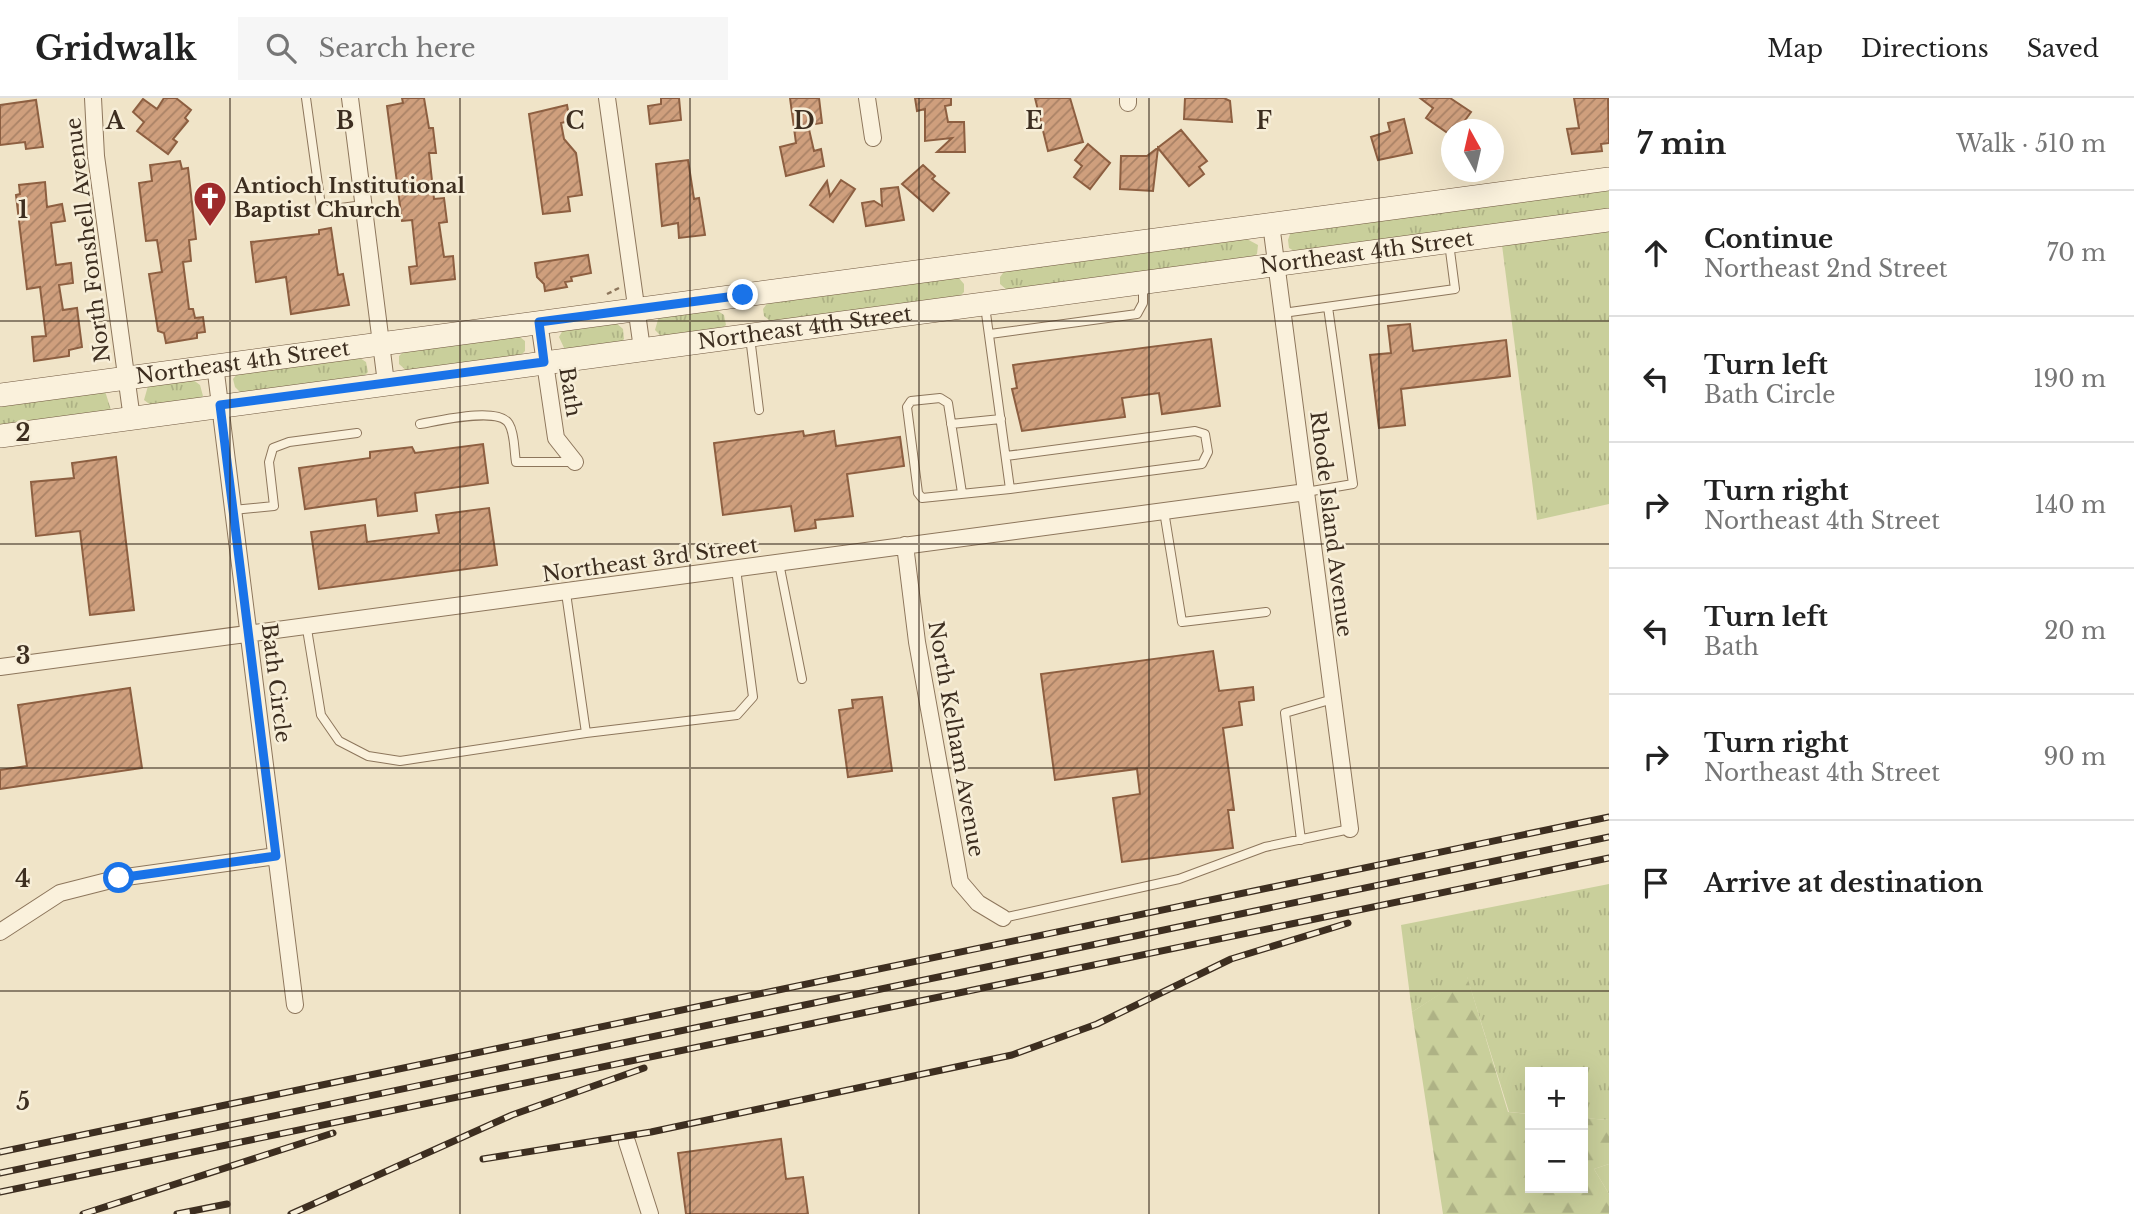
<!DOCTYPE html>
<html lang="en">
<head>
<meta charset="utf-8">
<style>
  body { margin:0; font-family:"Libre Baskerville",serif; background:#f6f6f6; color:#222 }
  .controls { position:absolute; right:21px; bottom:21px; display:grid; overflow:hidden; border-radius:0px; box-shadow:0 7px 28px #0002 }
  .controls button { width:63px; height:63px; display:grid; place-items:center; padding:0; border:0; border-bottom:2px solid #e0e0e0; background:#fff; color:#222; font:35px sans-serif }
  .compass { position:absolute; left:1441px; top:21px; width:63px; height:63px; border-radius:50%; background:#fff; box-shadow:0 7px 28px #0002; rotate:352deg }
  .stop { position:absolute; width:21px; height:21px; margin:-16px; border:5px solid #1a73e8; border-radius:50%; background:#fff }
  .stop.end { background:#1a73e8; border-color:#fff; box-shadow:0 2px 7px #0008 }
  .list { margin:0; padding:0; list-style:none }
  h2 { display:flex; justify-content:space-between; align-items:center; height:91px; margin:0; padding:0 28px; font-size:30px }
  h2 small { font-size:23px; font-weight:400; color:#767676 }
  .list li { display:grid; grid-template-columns:46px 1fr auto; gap:21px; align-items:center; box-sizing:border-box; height:126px; padding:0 28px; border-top:2px solid #e0e0e0 }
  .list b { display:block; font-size:26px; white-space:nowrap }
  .list p { margin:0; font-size:23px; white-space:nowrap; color:#767676 }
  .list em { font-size:23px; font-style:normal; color:#767676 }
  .icon { flex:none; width:38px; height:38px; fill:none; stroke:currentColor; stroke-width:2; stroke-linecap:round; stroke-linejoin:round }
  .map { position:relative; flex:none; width:1609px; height:1116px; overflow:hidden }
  header { display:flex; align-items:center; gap:42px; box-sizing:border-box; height:98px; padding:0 35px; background:#fff; border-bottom:2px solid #e0e0e0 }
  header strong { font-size:33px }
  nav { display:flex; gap:38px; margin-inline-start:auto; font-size:24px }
  .search { width:490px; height:63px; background:#f6f6f6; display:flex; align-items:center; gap:18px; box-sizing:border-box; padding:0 24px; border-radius:0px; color:#767676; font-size:26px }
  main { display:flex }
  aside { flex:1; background:#fff }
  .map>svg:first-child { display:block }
  .grass { fill:url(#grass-tufts) }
  .forest { fill:url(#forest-firs) }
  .building { fill:url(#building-hatch); stroke:#8d5f41; stroke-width:2 }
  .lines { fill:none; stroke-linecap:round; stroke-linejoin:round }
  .service-casing { stroke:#8d765c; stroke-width:10 }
  .minor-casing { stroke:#8d765c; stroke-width:18 }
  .secondary-casing { stroke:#6f573f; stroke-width:24 }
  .path { stroke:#8d765c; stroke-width:2.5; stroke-dasharray:5 3.5; stroke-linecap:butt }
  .service { stroke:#faf1dc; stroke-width:8 }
  .minor { stroke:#faf1dc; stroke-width:16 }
  .secondary { stroke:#faf1dc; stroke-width:23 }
  .rail-casing { stroke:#3d2e20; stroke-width:7 }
  .rail { stroke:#f7eed8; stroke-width:4.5; stroke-dasharray:13; stroke-linecap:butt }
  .route { stroke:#1a73e8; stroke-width:9 }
  .grid { fill:none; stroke:#3d2e20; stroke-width:2; stroke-opacity:0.55 }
  .labels { text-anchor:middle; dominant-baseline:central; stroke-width:5; stroke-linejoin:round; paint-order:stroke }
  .poi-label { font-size:21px; font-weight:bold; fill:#3d2e20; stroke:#f7eed8; text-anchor:start }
  .street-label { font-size:21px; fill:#3d2e20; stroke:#f7eed8 }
  .grid-label { font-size:23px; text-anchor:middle; font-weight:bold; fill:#3d2e20; stroke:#f7eed8; stroke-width:5; stroke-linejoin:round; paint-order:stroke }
</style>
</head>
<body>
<header>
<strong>Gridwalk</strong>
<div class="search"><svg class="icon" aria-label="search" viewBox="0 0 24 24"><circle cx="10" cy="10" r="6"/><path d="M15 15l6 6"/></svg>Search here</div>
<nav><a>Map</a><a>Directions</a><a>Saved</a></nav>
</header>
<main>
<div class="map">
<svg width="1609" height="1116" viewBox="0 0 1609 1116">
  <defs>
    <pattern id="grass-tufts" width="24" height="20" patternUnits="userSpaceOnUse" patternTransform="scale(1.75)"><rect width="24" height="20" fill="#c9cf9b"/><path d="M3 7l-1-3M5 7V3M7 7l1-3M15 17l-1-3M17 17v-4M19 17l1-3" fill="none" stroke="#aeb285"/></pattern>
    <pattern id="forest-firs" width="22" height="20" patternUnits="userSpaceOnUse" patternTransform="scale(1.75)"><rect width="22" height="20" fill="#c9cf9b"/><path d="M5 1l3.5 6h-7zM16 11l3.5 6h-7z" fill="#aeb285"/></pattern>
    <pattern id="building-hatch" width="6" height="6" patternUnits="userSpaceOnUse" patternTransform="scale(1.75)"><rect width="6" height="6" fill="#cf9f7d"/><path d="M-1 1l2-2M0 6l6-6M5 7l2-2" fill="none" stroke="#a98266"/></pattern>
  </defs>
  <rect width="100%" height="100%" fill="#f0e4c8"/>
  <!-- grass -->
  <path class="grass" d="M1609 91V114L1296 154 1289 150 1288 142 1291 133Z
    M1609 132V406L1537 422 1502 147Z
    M1245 140 1258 147 1257 156 1251 160 1007 192 1000 186V179L1006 171Z
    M958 179 964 186V194L958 200 773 225 764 218 763 211 769 203Z
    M715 211 724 217 726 227 720 232 663 240 655 232 659 218Z
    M615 224 623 231 624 241 619 246 565 252 559 239 563 232Z
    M516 236 525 243V253L520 258 408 274 399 266V258L406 251Z
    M357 258 366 264 368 274 362 280 243 297 235 289 233 281 238 275Z
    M192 281 200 287 203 298 197 302 152 308 144 302 148 288Z
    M105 293 111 312 105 315 0 329V307Z
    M1609 786V1022L1583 1020V974H1530V1016L1509 1014 1467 879 1412 914 1401 827Z
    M1609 1066V1096L1594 1071Z"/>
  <!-- forest -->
  <path class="forest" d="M1467 878 1508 1014 1530 1016V1090H1583V1020L1609 1022V1066L1594 1071 1609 1096V1116H1443L1412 914Z"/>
  <!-- building -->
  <path class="building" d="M164 0H176L191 12 185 20 188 23 173 41 177 44 168 56 137 33 144 24 133 14 143 1 157 11Z
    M402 0H424L429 30H433L436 55H429L434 101 444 100 447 124 439 125 444 159 453 158 455 181 411 186 409 169 417 168 412 122 402 123 387 8 403 5Z
    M661 0H679L681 22 650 26 648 8 661 6Z
    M790 0H819L822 25 808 27 814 53 821 51 824 68 786 78 780 49 796 45Z
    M915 0H951V7L945 8 948 24H964L965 54H937L952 40 925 43V11L917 13Z
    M1035 0H1070L1083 44 1048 53Z
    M1185 0H1224L1230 3 1232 24 1184 21Z
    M1420 0H1450L1471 14 1458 32H1452V38L1426 20 1433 10Z
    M1574 0H1608L1609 45 1601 46 1602 53 1572 56 1567 31 1579 30Z
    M36 2 43 49 26 51 25 44 0 47V7Z
    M567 7 570 23 561 25 564 41 576 55 582 97 568 99 570 113 543 116 529 16Z
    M1404 21 1412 55 1378 62 1371 39 1390 33 1388 25Z
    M1181 32 1207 63 1199 69 1204 76 1189 88 1158 50 1153 93 1120 91 1121 58H1147Z
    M1088 46 1110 65 1090 91 1074 79 1082 68 1075 62Z
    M688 62 694 101 699 100 705 137 679 140 678 125 662 128 656 66Z
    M180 63 182 71 188 70 196 141 189 142 191 163 183 164 189 211H193L195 220 203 219 205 234 197 235V240L166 245 164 235 158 233 149 176 162 174 157 142 146 143 139 85 152 83 150 67Z
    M923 67 935 78 932 81 949 95 933 113 902 86Z
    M841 82 855 91 833 124 810 107 827 83 830 98Z
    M45 84 47 109 62 106 65 123 51 125 56 167 71 165 73 185 59 187 63 212 77 210 82 249 69 252V258L34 263 32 239 46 238 40 189 27 191 16 97 20 96 19 87Z
    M898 89 904 122 866 128 862 105 874 103 882 108 881 91Z
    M331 130 338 177 343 176 349 207 291 216 286 179 256 184 251 144 319 136V132Z
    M588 157 591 175 571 179 572 183 565 184 567 189 545 193 544 186 537 179 535 165Z
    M1410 226 1413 253 1506 242 1510 278 1401 291 1405 327 1379 330 1370 257 1391 255 1388 228Z
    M1211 241 1220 308 1162 316 1159 295 1122 300 1125 319 1022 333 1012 291 1017 290 1013 267Z
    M803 333 804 338 834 333 836 348 900 339 904 368 847 376 853 418 815 422 816 430 795 433 791 408 723 417 714 345Z
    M483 346 488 385 415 395 417 413 378 418 376 401 305 411 299 370 370 360V354L412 349 415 355Z
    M116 359 134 512 90 517 80 433 36 438 31 384 74 380 72 365Z
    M489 410 497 467 319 491 311 434 365 427 367 444 439 435 436 417Z
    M1213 553 1219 593 1253 589 1254 602 1239 604 1242 627 1223 630 1234 712H1228L1233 750 1122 764 1113 700 1140 696 1137 671 1055 682 1041 576Z
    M130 590 142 670 0 691V672L27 668 18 607Z
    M882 599 892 673 848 679 839 612 853 610 852 602Z
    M781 1041 786 1081 803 1079 808 1116H686L678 1055Z"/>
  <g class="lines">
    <defs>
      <path id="service" d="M306 0 321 108 326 112 363 107
        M985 208 1010 391 1202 366 1208 354 1205 336 1195 333 1006 358
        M1283 215 1455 191 1449 145
        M990 236 1137 216 1143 205V188
        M750 239 759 312
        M420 326C438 323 499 308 509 326 515 336 514 353 516 364H575
        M951 326 1001 321
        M1306 394 1353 386 1328 209
        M962 395 948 305 940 300 911 303 907 309 918 395 922 400 1010 391
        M233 412 274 408 269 364 273 350 289 344 357 335
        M1164 413 1182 524 1266 514
        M779 465 802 581
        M566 495 586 635 737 617 753 599 736 471
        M307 531 321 617 339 643 368 658 400 663 586 635
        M1301 742 1285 615 1333 601
        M1003 820 1179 781 1265 749 1350 731"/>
      <path id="minor" d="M93 0 96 58 132 321
        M350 0 386 285
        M607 0 642 251
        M867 0 873 40
        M1128 0V5
        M1271 126 1350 731
        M539 224 556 340 575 364
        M215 267 295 907
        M905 447 917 544 960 784 978 805 1003 820
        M0 569 1306 394
        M0 834 60 795 119 780 276 758
        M627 1044 650 1116"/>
      <g id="secondary">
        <path id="s1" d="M0 297 1609 81"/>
        <path id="s2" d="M0 338 1609 122"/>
      </g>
    </defs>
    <!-- service casing -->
    <use href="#service" class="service-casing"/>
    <!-- minor casing -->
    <use href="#minor" class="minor-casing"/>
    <!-- secondary casing -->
    <use href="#secondary" class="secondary-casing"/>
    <!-- path -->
    <path class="path" d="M607 196 619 190"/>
    <!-- service -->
    <use href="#service" class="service"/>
    <!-- minor -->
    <use href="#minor" class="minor"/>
    <!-- secondary -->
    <use href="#secondary" class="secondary"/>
    <defs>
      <path id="rail" d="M0 1054 1609 719
        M483 1061 651 1034 1012 957 1097 926 1231 861 1348 825
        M0 1075 1609 739
        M0 1094 1609 760
        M83 1116 333 1035
        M177 1116 227 1106
        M291 1116 512 1017 644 970"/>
    </defs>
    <!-- rail casing -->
    <use href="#rail" class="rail-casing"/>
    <!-- rail -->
    <use href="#rail" class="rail"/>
  </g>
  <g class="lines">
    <!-- route -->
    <path class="route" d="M119 780 276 758 220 307 544 264 539 224 743 197"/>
  </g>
  <!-- grid -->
  <path class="grid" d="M230 0V1116M460 0V1116M690 0V1116M919 0V1116M1149 0V1116M1379 0V1116M0 223H1609M0 446H1609M0 670H1609M0 893H1609"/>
  <!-- icons -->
  <defs>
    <symbol id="church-pin" viewBox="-11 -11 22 30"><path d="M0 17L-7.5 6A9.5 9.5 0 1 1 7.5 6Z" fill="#9e2a2b" stroke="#f7eed8"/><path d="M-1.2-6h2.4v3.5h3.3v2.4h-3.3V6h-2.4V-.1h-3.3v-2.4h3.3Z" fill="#fff"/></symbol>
  </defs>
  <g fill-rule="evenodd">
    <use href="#church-pin" x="191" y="81" width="38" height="52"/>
  </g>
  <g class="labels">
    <!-- poi labels -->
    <g class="poi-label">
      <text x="234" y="88">Antioch Institutional<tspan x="234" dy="24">Baptist Church</tspan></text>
    </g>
    <!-- street labels -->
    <g class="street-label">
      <text transform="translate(88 142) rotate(-97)">North Fonshell Avenue</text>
      <text stroke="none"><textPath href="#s2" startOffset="1379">Northeast 4th Street</textPath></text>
      <text stroke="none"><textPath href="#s2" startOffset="812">Northeast 4th Street</textPath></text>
      <text stroke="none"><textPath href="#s1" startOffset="245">Northeast 4th Street</textPath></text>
      <text transform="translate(570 294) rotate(81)">Bath</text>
      <text transform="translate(1331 426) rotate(83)">Rhode Island Avenue</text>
      <text transform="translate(650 462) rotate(-8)">Northeast 3rd Street</text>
      <text transform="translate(276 585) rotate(83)">Bath Circle</text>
      <text transform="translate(956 641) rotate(80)">North Kelham Avenue</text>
    </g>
  </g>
  <g class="grid-label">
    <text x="115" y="31">A</text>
    <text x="345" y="31">B</text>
    <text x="575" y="31">C</text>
    <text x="804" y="31">D</text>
    <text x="1034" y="31">E</text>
    <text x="1264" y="31">F</text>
    <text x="23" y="120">1</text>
    <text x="23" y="343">2</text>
    <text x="23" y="566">3</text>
    <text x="23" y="789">4</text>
    <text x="23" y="1012">5</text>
  </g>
</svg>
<div class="controls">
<button>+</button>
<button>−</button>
</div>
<svg class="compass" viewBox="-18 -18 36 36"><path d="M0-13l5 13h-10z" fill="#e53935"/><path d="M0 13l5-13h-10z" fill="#767676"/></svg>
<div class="stop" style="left:119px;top:780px"></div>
<div class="stop end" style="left:743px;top:197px"></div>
</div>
<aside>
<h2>7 min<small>Walk · 510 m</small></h2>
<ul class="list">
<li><svg class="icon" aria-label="ahead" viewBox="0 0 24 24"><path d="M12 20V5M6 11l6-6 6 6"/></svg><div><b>Continue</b><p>Northeast 2nd Street</p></div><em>70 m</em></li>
<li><svg class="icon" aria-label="left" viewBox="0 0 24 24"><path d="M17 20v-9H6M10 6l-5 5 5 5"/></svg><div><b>Turn left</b><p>Bath Circle</p></div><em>190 m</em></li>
<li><svg class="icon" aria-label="right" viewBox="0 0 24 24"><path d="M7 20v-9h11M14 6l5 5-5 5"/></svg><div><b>Turn right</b><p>Northeast 4th Street</p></div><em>140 m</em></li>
<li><svg class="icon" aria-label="left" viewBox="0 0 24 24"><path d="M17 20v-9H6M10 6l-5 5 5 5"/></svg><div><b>Turn left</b><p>Bath</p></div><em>20 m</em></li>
<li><svg class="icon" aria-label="right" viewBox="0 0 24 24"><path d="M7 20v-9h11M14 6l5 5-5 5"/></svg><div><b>Turn right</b><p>Northeast 4th Street</p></div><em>90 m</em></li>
<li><svg class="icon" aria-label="arrive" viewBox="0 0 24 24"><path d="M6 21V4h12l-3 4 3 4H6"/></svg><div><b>Arrive at destination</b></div></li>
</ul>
</aside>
</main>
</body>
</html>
